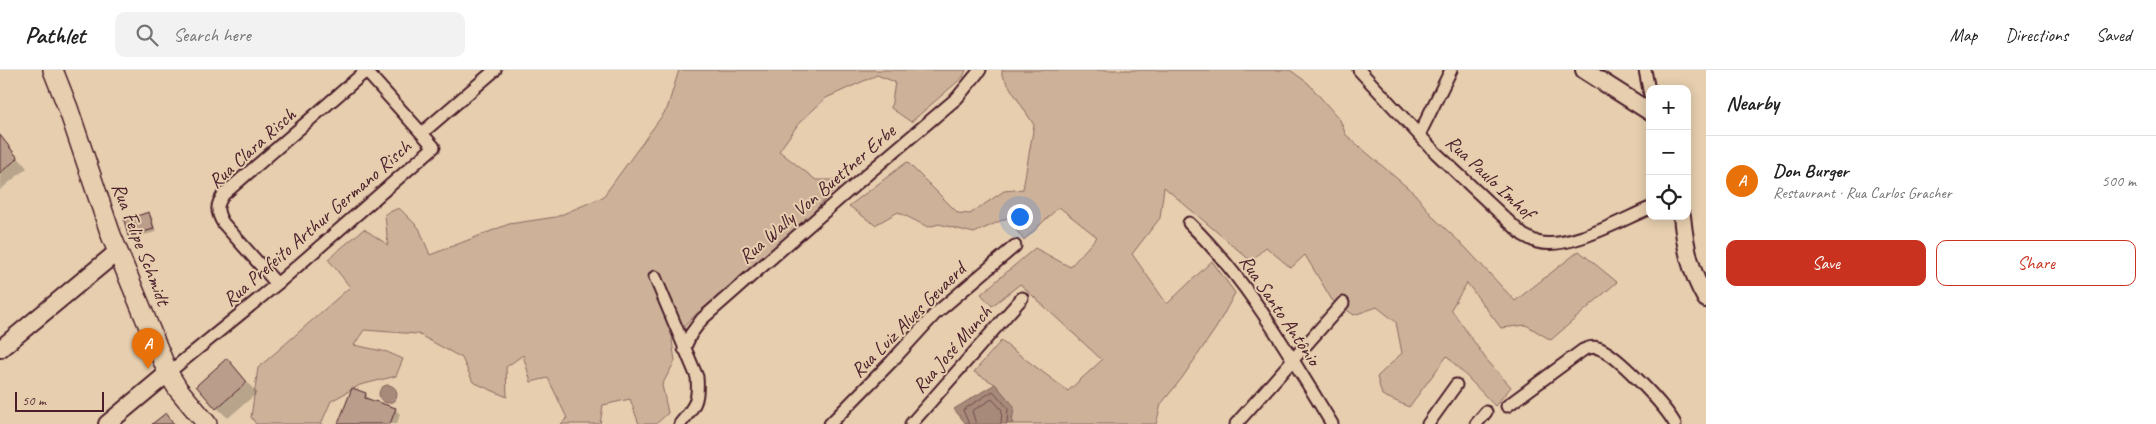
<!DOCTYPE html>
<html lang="en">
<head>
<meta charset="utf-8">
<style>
  body { margin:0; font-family:Caveat,sans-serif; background:#f2f2f2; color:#222 }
  .controls { position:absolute; right:15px; top:15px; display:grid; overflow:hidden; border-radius:10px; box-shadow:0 2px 12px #0003 }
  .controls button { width:45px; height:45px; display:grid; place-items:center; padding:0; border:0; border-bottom:1px solid #e0e0e0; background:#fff; color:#222; font:25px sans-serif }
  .scale { position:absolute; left:15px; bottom:12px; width:89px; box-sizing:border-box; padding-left:5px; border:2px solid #4a1f2b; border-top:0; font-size:14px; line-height:18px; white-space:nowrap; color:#4a1f2b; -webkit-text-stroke:4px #e6ceae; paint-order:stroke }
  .you { position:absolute; left:1019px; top:146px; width:18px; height:18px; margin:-12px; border:4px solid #fff; border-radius:50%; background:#1a73e8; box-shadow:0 0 0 8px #1a73e833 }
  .badge { display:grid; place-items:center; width:32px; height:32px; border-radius:50%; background:#c8321e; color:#fff; font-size:16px; font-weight:700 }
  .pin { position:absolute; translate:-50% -41px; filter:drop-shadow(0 1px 2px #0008) }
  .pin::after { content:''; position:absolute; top:26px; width:18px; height:15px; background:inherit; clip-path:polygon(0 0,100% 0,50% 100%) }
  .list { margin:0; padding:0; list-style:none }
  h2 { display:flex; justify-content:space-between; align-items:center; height:65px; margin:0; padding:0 20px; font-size:21px }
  h2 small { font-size:16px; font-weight:400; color:#767676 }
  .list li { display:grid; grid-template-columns:32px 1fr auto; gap:15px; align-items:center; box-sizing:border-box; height:90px; padding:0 20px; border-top:1px solid #e0e0e0 }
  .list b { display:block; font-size:19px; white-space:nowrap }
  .list p { margin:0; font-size:16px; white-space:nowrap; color:#767676 }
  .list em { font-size:16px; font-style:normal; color:#767676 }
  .actions { display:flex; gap:10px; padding:15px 20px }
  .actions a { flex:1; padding:11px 0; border:1px solid #c8321e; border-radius:10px; text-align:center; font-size:18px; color:#c8321e }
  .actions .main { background:#c8321e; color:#fff }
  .icon { flex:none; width:28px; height:28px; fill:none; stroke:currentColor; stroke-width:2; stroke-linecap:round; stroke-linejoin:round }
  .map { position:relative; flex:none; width:1706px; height:354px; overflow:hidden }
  header { display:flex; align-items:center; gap:30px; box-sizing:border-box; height:70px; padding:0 25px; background:#fff; border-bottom:1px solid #e0e0e0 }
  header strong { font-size:24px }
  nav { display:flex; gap:28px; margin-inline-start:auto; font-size:18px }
  .search { width:350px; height:45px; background:#f2f2f2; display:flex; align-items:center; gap:12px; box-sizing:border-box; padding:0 18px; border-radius:10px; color:#767676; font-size:19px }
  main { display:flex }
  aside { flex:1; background:#fff }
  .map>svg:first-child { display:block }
  .green { fill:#cdb299; stroke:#8c6862 }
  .water { fill:#a88a7a; stroke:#825f5a }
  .shadow { fill:#0003 }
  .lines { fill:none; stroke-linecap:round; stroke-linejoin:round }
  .shore { stroke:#704a4b; stroke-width:1 }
  .building { fill:#ba9d8a; stroke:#4a1f2b }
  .street-casing { stroke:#4a1f2b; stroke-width:15 }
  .secondary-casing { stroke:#4a1f2b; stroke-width:20 }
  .primary-casing { stroke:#4a1f2b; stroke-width:22 }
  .street { stroke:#e6ceae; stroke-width:11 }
  .secondary { stroke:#e6ceae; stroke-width:16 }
  .primary { stroke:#e6ceae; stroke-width:19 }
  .labels { text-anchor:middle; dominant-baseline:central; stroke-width:4; stroke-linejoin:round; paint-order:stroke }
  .street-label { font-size:20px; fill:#4a1f2b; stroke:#e6ceae }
</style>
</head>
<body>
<header>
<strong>Pathlet</strong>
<div class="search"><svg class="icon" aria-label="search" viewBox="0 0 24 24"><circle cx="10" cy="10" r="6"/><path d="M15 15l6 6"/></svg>Search here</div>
<nav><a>Map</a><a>Directions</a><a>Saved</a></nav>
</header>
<main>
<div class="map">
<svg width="1706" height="354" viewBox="0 0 1706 354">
  <rect width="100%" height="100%" fill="#e6ceae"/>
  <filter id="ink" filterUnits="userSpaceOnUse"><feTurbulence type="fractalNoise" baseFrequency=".02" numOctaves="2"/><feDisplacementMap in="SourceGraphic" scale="10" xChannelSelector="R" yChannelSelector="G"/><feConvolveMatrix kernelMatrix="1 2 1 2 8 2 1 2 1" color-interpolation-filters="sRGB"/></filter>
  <g filter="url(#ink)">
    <!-- green -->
    <path class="green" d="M679 0H966L963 7 911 52 891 38 895 12 877 5 826 28 799 53 779 81 816 110H843L805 151 692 248 672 270 675 291 662 315 668 343 656 354H639L630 329 603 335 600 354H561L567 348 548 308 531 312 523 285 506 297 507 327 473 312 462 288 418 264 364 260 354 275 387 282 403 289 396 306 360 315 331 331 321 354H256L251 347 258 298 350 217 328 189 364 159 388 175 385 144 399 138 419 158 430 185 509 154 556 147 603 127 667 39Z
      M1002 0H1290L1308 13 1340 50 1346 65 1415 124 1435 149 1464 176 1515 231 1579 181 1617 212 1551 270 1526 255 1501 258 1467 213 1451 239 1486 289 1511 317 1495 336 1447 286 1409 337 1382 325 1377 307 1402 283 1396 252 1377 237 1354 245 1332 230 1305 185 1291 198 1266 177 1251 191 1164 117 1160 148 1132 184 1167 234 1212 191 1235 223 1216 258 1182 308 1161 334 1156 354H1012L1013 336 995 314 974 302 1001 271 1068 321 1102 290 1020 214 992 236 981 224 1035 178 1070 197 1097 167 1059 137 1024 170 1007 148 974 163 939 154 928 157 898 142 875 155 849 136 907 92 958 143 970 144 1004 121 1023 119 1034 55 1002 5Z"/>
    <!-- water -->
    <path class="water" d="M995 314 1014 336 1012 354H966L954 339Z
      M379 324a9 9 0 1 1 18 0a9 9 0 1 1-18 0Z"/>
    <!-- shadow -->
    <path class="shadow" d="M0 66 27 98 0 120Z
      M149 144 152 147 156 162 132 168 129 166Z
      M227 290 257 323 228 348 217 338Z
      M366 324 370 331 395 339 400 344 397 354H340Z"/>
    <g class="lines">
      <!-- shore -->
      <path class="shore" d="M969 354 963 340 993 321 1008 338 1007 354
        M976 354 972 341 992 329 1002 340 1001 354"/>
    </g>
    <!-- building -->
    <path class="building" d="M0 65 18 88 0 103Z
      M149 142 154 159 128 166 124 150Z
      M227 288 247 312 216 339 196 316Z
      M352 318 366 323 365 328 396 338 390 354H338Z
      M166 343 174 354H152Z"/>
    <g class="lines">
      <defs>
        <path id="street" d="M1359 0 1436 83 1523 165C1527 167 1532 170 1537 172 1567 181 1621 150 1650 138
          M1645 0 1650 25
          M422 63 495 0
          M1419 65 1451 0
          M1189 153C1248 210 1289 284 1332 354
          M655 207 697 307C699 331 695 336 680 354
          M277 214 223 153C216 141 216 135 224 124L367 0
          M684 279 691 264 702 249 871 101 957 28 980 0
          M168 303 277 214 434 77 366 1
          M1507 336 1583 280C1588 278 1593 276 1598 278 1616 283 1666 337 1675 354
          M830 354 892 291 935 244 1015 176
          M911 354 1022 228
          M1236 354 1343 233
          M1428 354 1456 315
          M1476 354 1486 342"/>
        <path id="secondary" d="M1584 0 1650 42
          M1682 146C1685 177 1691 203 1706 229
          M0 279 117 182
          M107 354 168 303"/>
        <path id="primary" d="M53 0 68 38 111 165 168 303 178 319 207 354"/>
      </defs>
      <!-- street casing -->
      <use href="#street" class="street-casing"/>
      <!-- secondary casing -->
      <use href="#secondary" class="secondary-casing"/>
      <!-- primary casing -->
      <use href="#primary" class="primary-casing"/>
      <!-- street -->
      <use href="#street" class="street"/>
      <!-- secondary -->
      <use href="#secondary" class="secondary"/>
      <!-- primary -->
      <use href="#primary" class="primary"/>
    </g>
  </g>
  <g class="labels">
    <!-- street labels -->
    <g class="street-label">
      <text transform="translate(252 78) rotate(-42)">Rua Clara Risch</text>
      <text transform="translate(1490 107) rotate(43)">Rua Paulo Imhof</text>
      <text transform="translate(817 124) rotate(-41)">Rua Wally Von Buettner Erbe</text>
      <text transform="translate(317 153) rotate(-41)">Rua Prefeito Arthur Germano Risch</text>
      <text transform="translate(141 174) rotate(69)">Rua Felipe Schmidt</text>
      <text transform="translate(1280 240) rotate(56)">Rua Santo Antônio</text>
      <text transform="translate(908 250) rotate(-45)">Rua Luiz Alves Gevaerd</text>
      <text transform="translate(952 279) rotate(-49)">Rua José Munch</text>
    </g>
  </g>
</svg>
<div class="controls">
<button>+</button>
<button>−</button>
<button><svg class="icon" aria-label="locate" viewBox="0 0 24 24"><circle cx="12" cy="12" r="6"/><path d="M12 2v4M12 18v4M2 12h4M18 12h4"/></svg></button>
</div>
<div class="scale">50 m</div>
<div class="you"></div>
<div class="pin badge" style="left:148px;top:299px;background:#e8710a">A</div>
</div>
<aside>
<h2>Nearby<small></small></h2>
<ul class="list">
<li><span class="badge" style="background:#e8710a">A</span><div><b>Don Burger</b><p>Restaurant · Rua Carlos Gracher</p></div><em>500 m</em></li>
</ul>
<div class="actions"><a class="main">Save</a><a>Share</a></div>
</aside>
</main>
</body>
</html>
